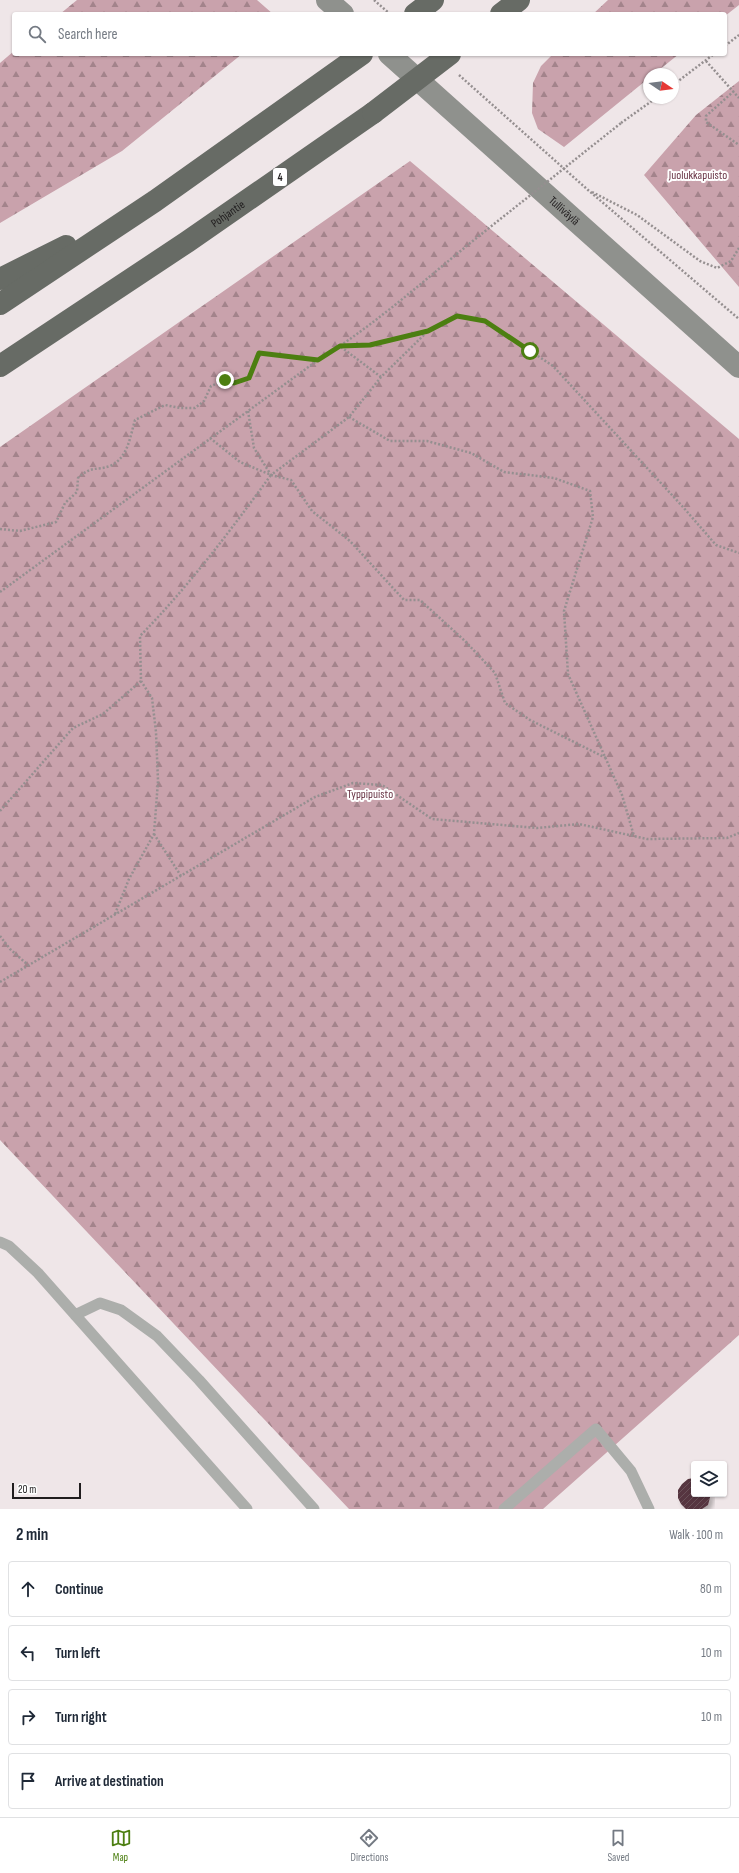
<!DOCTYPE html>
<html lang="en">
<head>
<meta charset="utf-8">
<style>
  body { margin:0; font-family:"Sofia Sans Condensed",sans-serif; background:#f2f2f3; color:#1f2937 }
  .controls { position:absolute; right:12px; bottom:12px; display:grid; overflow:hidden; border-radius:4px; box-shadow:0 1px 3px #0004 }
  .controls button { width:36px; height:36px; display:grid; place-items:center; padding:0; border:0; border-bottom:1px solid #e0e1e3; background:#fff; color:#1f2937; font:20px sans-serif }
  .compass { position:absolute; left:643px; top:68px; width:36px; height:36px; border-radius:50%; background:#fff; box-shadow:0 1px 3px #0004; rotate:103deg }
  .scale { position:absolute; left:12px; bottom:10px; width:69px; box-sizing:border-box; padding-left:4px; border:2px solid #201d1e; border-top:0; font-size:11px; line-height:14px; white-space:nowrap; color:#201d1e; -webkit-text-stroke:3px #fff; paint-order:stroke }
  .stop { position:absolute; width:12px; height:12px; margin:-9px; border:3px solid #4c7f11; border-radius:50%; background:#fff }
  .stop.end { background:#4c7f11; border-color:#fff; box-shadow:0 1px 4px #0008 }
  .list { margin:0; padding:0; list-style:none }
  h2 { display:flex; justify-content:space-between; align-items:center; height:52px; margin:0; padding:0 16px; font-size:17px }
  h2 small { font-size:13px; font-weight:400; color:#747a83 }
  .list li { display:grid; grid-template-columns:26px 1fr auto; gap:12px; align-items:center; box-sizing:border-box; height:56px; margin:0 8px 8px; padding:0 8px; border:1px solid #e0e1e3; border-radius:4px }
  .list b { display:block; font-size:15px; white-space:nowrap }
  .list em { font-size:13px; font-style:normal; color:#747a83 }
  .icon { flex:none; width:22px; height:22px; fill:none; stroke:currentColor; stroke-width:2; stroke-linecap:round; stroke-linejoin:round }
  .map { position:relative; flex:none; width:739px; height:1509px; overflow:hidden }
  .search { position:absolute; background:#fff; box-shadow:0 1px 3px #0004; left:12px; right:12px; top:12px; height:44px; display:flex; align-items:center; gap:10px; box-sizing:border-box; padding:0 14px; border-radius:4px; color:#747a83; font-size:15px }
  .sheet { height:308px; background:#fff }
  nav { display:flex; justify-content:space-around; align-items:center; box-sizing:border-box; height:56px; border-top:1px solid #e0e1e3; background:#fff; font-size:11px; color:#747a83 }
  nav a { display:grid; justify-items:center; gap:2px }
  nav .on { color:#4c7f11 }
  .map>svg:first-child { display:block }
  .forest { fill:url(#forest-firs) }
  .building { fill:url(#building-hatch); filter:url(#shadow) }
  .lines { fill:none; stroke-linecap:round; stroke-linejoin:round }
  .path { stroke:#958f90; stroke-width:2.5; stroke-dasharray:2 2; stroke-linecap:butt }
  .service { stroke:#acaeab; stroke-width:11 }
  .secondary { stroke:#8f918d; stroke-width:22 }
  .motorway { stroke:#676b65; stroke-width:22 }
  .path-bridge { stroke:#958f90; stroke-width:2.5; stroke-dasharray:2 2; stroke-linecap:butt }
  .motorway-bridge { stroke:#676b65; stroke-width:22 }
  .route { stroke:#4c7f11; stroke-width:5 }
  .labels { text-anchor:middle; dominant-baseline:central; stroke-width:4; stroke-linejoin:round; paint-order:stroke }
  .shield { fill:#fff; stroke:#636162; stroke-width:1 }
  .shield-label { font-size:11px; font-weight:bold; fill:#201d1e }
  .park-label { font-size:12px; fill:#6a3546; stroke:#fff }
  .street-label { font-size:12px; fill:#201d1e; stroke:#fff }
</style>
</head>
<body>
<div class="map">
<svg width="739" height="1509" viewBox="0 0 739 1509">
  <defs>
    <pattern id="forest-firs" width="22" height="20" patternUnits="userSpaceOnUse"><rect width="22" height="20" fill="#c9a2ac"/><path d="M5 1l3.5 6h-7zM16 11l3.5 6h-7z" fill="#a3838b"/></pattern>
    <pattern id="building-hatch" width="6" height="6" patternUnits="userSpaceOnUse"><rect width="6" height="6" fill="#56363f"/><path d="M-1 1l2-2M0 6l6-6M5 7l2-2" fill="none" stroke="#6a5158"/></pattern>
    <filter id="shadow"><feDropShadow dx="3.5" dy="3.5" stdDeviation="2" flood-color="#0004"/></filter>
  </defs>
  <rect width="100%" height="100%" fill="#efe6e8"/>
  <!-- forest -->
  <path class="forest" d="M77 0H257L273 14H60Z
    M608 0H739V5L725 16V14H593Z
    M14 51V54H242L122 151 0 223V63Z
    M553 54H679L654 74H649V78L564 147 538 129 532 113 533 83 541 66Z
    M739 81V287L644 175 696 115Z
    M410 161 739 439V1335L543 1509H349L0 1140V447Z"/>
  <!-- building -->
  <path class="building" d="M694 1478V1494H711L708 1505 702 1509H686L681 1504 678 1498V1490L682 1484 688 1479Z"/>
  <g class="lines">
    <!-- path -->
    <path class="path" d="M374 0 390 14
      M725 46 739 35
      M706 61 739 98
      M459 75 588 190 739 319
      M673 85 714 54
      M734 91 706 116V122L739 145
      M621 123 656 98
      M592 192 637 215 700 261 717 268 731 261 739 248
      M341 346 370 345 426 331
      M341 347 381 377
      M248 411 254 448 271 475 349 417 381 377 428 331 457 316 485 321 553 366 683 507 716 545 739 553
      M349 417 390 441H427L471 453 504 472 554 478 590 491 593 517 564 611 568 674 622 795 634 836
      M210 438 240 462 271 475 291 480 312 511 350 541 404 600H420L465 641 495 673 505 703 530 720 606 758
      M0 529 20 531 56 522 65 503 77 492 78 478C92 465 96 471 110 466 128 458 130 437 135 420L165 405 180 408H195L204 401 211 386 225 380 234 383 249 378 259 353 317 360
      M0 592 318 360C372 327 420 284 469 244
      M0 811 73 728 103 714 141 681
      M154 834 181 876
      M115 914 129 879 154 834 158 781 156 732 152 698 141 681 140 636C189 586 230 531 271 475
      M0 936 10 949 28 965
      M0 982 315 797 353 783 382 785 432 819 537 828 579 824 647 839 727 838 739 833"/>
    <!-- service -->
    <path class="service" d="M0 1242 9 1246 38 1273 247 1509
      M75 1315 100 1303 121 1310 157 1336 199 1380 314 1509
      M504 1509 596 1429 631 1471 649 1509"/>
    <!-- secondary -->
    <g class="secondary">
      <path d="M327 0 343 14"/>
      <path id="s1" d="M389 54 739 367"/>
    </g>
    <!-- motorway -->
    <g class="motorway">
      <path d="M415 14 433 0"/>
      <path d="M501 14 519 0"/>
      <path d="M0 279 66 246"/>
      <path d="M0 304 155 201 362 54"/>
      <path id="s2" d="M0 366 187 242 373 113"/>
    </g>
    <!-- path-bridge -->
    <path class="path-bridge" d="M469 244 621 123"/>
    <!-- motorway-bridge -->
    <path class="motorway-bridge" d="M373 113 450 54"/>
  </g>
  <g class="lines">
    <!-- route -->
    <path class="route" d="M225 380 234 383 249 378 259 353 318 360 340 346 370 345 428 331 457 316 485 321 530 351"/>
  </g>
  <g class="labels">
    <!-- shield labels -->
    <rect class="shield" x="273" y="168" width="14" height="18" rx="3"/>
    <g class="shield-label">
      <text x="280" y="177">4</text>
    </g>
    <!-- park labels -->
    <g class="park-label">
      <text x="698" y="175">Juolukkapuisto</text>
      <text x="370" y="794">Typpipuisto</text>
    </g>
    <!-- street labels -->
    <g class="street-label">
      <text stroke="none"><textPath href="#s1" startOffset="235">Tulliväylä</textPath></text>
      <text stroke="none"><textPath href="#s2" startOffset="274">Pohjantie</textPath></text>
    </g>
  </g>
</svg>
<div class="controls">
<button><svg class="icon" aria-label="layers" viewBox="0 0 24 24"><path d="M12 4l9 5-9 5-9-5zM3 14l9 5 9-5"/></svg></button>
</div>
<svg class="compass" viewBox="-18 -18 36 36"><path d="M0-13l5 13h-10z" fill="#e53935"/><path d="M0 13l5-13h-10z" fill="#747a83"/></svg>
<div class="scale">20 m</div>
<div class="stop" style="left:530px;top:351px"></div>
<div class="stop end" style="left:225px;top:380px"></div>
<div class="search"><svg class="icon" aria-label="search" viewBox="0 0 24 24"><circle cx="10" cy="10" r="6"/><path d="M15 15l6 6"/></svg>Search here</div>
</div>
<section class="sheet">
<h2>2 min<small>Walk · 100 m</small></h2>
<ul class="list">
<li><svg class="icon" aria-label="ahead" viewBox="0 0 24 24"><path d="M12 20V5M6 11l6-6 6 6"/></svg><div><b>Continue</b></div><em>80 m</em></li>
<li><svg class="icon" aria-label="left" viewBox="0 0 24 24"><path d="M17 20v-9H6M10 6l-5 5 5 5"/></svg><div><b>Turn left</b></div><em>10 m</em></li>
<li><svg class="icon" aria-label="right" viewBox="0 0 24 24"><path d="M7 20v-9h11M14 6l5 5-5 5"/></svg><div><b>Turn right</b></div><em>10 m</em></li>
<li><svg class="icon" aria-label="arrive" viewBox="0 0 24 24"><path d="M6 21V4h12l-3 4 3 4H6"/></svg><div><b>Arrive at destination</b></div></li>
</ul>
</section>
<nav>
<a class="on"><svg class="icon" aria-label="map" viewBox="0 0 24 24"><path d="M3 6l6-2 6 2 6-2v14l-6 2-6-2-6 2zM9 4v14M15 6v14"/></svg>Map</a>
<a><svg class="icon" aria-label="directions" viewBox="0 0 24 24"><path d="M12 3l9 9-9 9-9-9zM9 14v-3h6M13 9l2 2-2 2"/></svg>Directions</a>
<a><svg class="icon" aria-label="saved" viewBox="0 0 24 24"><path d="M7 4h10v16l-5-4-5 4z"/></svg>Saved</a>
</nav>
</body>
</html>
